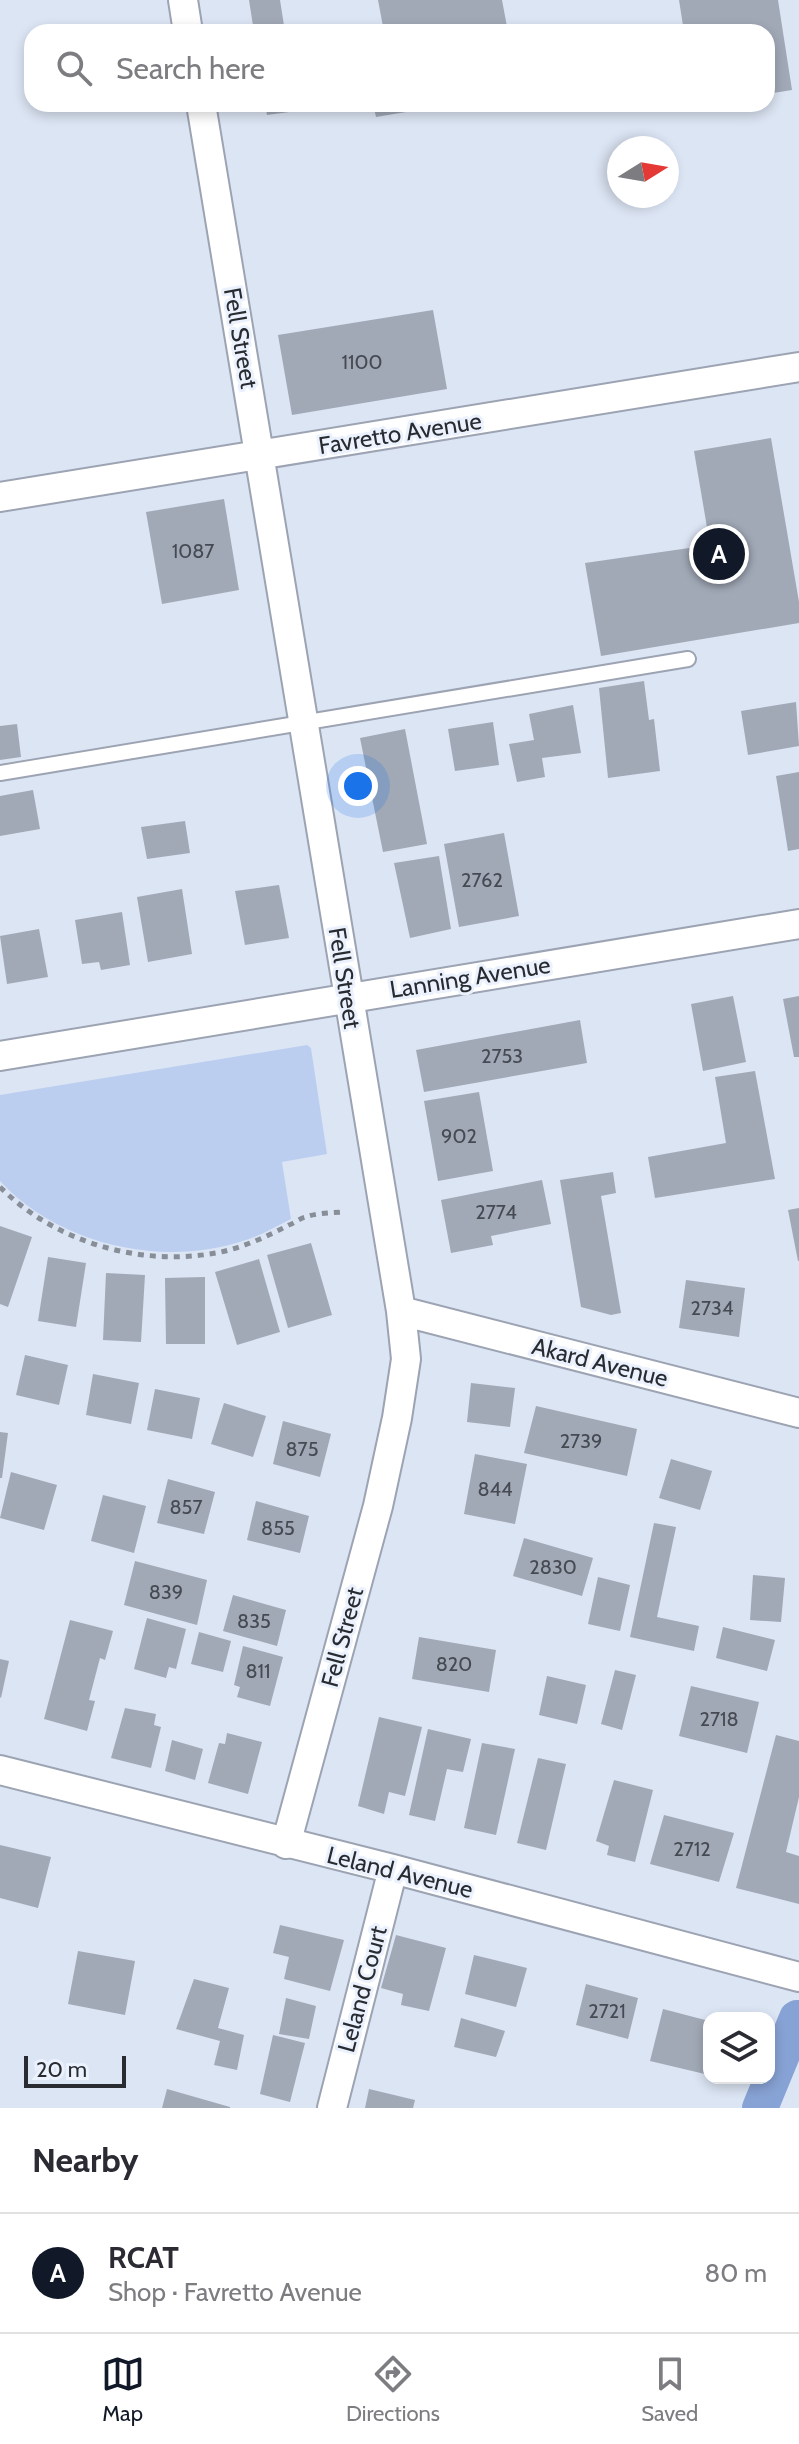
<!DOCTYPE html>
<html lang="en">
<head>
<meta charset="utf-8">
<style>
  body { margin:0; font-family:Cabin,sans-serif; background:#f2f2f3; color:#2b2b33 }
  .controls { position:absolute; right:24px; bottom:24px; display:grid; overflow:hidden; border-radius:16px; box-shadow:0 4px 12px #0003 }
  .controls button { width:72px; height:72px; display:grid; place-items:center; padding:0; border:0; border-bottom:2px solid #e1e1e2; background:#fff; color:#2b2b33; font:40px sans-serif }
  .compass { position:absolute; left:607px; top:136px; width:72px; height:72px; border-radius:50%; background:#fff; box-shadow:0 4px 12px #0003; rotate:79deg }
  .scale { position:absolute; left:24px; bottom:20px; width:102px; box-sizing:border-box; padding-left:8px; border:4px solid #282b30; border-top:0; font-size:22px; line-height:28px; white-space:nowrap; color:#282b30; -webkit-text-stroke:6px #ebf2fe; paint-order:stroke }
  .you { position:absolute; left:358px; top:786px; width:28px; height:28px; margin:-20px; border:6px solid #fff; border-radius:50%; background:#1a73e8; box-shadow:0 0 0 12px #1a73e833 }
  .badge { display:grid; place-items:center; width:52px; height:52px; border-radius:50%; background:#111827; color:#fff; font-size:26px; font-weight:700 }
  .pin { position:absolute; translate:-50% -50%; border:4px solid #fff; box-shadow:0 2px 8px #0006 }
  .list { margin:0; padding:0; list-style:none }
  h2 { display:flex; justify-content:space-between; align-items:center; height:104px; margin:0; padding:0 32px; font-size:34px }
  h2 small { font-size:26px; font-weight:400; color:#7c7c81 }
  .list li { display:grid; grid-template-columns:52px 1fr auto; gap:24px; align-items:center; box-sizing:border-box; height:120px; padding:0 32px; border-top:2px solid #e1e1e2 }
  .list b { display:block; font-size:30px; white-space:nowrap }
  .list p { margin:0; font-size:26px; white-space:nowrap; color:#7c7c81 }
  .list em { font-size:26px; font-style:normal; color:#7c7c81 }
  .icon { flex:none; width:44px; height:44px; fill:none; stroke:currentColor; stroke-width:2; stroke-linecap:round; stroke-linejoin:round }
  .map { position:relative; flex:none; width:799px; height:2108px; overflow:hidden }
  .search { position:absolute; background:#fff; box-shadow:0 4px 12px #0003; left:24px; right:24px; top:24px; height:88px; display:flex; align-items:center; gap:20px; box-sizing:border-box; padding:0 28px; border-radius:24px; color:#7c7c81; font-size:30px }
  .sheet { height:224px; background:#fff }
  nav { display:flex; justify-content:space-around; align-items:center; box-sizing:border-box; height:112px; border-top:2px solid #e1e1e2; background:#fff; font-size:22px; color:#7c7c81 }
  nav a { display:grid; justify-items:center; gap:4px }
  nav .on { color:#111827 }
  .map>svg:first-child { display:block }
  .green { fill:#bccef0 }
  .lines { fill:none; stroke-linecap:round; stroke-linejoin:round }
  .canal { stroke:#87a2d4; stroke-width:36 }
  .building { fill:#a1a9b7 }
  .service-casing { stroke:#9ca3b2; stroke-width:18 }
  .minor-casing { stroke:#9ca3b2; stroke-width:32 }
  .path { stroke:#888e98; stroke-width:5; stroke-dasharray:6 6; stroke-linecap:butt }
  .service { stroke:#fff; stroke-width:14 }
  .minor { stroke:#fff; stroke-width:28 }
  .labels { text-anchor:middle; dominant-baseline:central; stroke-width:6; stroke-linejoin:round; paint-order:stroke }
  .number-label { font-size:20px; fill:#464a52 }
  .street-label { font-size:24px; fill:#282b30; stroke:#ebf2fe }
</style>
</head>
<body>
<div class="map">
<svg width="799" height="2108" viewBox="0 0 799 2108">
  <rect width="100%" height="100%" fill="#dce5f4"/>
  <!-- green -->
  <path class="green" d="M307 1045 311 1048 327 1154 282 1162 291 1219C277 1226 262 1235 246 1240 164 1268 60 1246 0 1181V1095Z"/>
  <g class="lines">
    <!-- canal -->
    <path class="canal" d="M760 2108 797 2018"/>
  </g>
  <!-- building -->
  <path class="building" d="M249 0H280L285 32H254Z
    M378 0H502L508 32H384Z
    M679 0H778L792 90 767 94V32H684Z
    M265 104H303L304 110 267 115Z
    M373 104H442V106L376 117Z
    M433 310 447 389 292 415 278 335Z
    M771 438 799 602V623L601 656 585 563 710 545 694 451Z
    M224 499 239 590 162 604 146 512Z
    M644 681 649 720 654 719 660 771 608 778 599 688Z
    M796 702 799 746 748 755 741 711Z
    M573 705 581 753 542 758 545 777 517 782 509 744 534 740 529 714Z
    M493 722 499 765 455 771 448 729Z
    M17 724 21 757 0 760V726Z
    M405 729 427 844 383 852 360 738Z
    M799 772V849L788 851 776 776Z
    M33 790 40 829 0 836V796Z
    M185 821 190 853 147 859 141 827Z
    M504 833 519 916 459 927 444 844Z
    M439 856 451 929 410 938 394 863Z
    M279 885 289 938 245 945 235 891Z
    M182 889 192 954 148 962 137 897Z
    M122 912 130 965 101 970 99 962 82 964 75 920Z
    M39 929 48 977 7 984 0 936Z
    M733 996 746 1062 703 1071 691 1004Z
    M799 996V1057H794L783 999Z
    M580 1020 587 1063 424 1092 416 1050Z
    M755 1071 775 1179 655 1198 648 1157 726 1143 715 1077Z
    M479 1092 493 1171 438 1181 424 1101Z
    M613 1172 616 1193 601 1196 621 1313 611 1315 581 1307 560 1180Z
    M542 1180 551 1224 491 1236 493 1245 451 1253 441 1200Z
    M799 1208V1261H798L788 1210Z
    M0 1226 32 1237 8 1307 0 1304Z
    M311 1243 332 1315 288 1328 267 1255Z
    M48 1257 86 1263 76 1327 38 1321Z
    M259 1259 280 1332 237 1345 215 1272Z
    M106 1273 145 1275 141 1342 103 1340Z
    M205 1277V1344H166L165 1278Z
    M686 1280 745 1288 739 1337 679 1328Z
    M25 1355 68 1365 59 1405 16 1395Z
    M93 1374 139 1383 131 1424 86 1415Z
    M471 1383 515 1388 510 1427 467 1422Z
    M155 1389 200 1398 192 1439 147 1430Z
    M224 1403 266 1416 253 1457 211 1444Z
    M536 1406 637 1429 627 1476 524 1453Z
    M283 1421 331 1434 320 1477 273 1464Z
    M0 1432 8 1433 2 1478H0Z
    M475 1454 527 1464 515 1524 464 1514Z
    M671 1459 712 1471 700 1510 659 1498Z
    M11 1472 57 1485 44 1530 0 1518Z
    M168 1479 215 1492 204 1534 157 1523Z
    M103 1495 146 1506 134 1553 91 1541Z
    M256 1501 309 1516 300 1553 247 1540Z
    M654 1523 676 1527 657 1617 699 1626 694 1651 630 1637Z
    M524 1538 593 1558 582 1596 513 1576Z
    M135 1561 207 1580 197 1625 124 1605Z
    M753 1575 785 1578 781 1622 750 1620Z
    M598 1577 630 1585 620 1631 588 1624Z
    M233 1595 286 1610 277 1646 223 1631Z
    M147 1618 186 1629 176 1669 169 1667 166 1678 134 1669Z
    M70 1620 113 1631 105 1660 100 1658 89 1700 95 1701 87 1731 44 1719Z
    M723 1627 775 1640 767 1671 716 1658Z
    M199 1632 231 1641 223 1672 191 1664Z
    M419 1637 496 1650 489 1692 412 1679Z
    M243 1646 283 1657 270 1706 237 1697 240 1687 234 1685Z
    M0 1659 9 1661 1 1698 0 1697Z
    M615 1670 636 1675 622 1730 601 1724Z
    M547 1676 586 1685 577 1724 539 1715Z
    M691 1686 759 1702 747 1753 679 1736Z
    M125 1708 156 1714 154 1725 161 1727 151 1768 111 1758Z
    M379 1717 422 1727 405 1796 389 1792 384 1814 358 1806Z
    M428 1729 471 1739 463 1772 447 1769 435 1821 409 1815Z
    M227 1733 262 1742 248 1794 208 1783 219 1743 225 1744Z
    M776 1735 799 1741V1797L786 1852 799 1856V1904L736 1888Z
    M172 1740 203 1749 195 1780 165 1771Z
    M482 1743 515 1749 496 1835 464 1828Z
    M538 1758 566 1764 546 1850 517 1843Z
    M614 1780 653 1790 635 1862 607 1855 609 1846 596 1841Z
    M664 1815 734 1833 719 1882 650 1864Z
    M0 1845 51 1857 38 1908 0 1898Z
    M280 1925 344 1940 330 1991 284 1979 289 1957 273 1953Z
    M396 1935 446 1948 429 2011 401 2005 403 1994 381 1988Z
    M78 1951 135 1961 125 2015 68 2004Z
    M474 1955 527 1968 516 2007 465 1994Z
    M194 1979 229 1988 218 2028 244 2035 237 2070 214 2065 220 2041 176 2029Z
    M586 1984 638 1998 628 2039 576 2025Z
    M286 1998 316 2006 309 2039 279 2034Z
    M663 2009 709 2021V2075L650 2061Z
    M461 2018 505 2031 496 2057 454 2047Z
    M273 2035 305 2043 290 2102 260 2094Z
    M167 2089 230 2107V2108H162Z
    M369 2089 415 2100 413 2108H365Z"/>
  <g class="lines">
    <defs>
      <path id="service" d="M0 773 688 659"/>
      <path id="minor" d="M183 0 188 32
        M201 104C270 506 333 909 401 1311L406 1359 397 1418 378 1506 286 1844
        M0 497 799 367
        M0 1056 799 924
        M401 1311 799 1413
        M0 1770 393 1869 799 1977
        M332 2108 393 1869"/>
    </defs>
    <!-- service casing -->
    <use href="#service" class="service-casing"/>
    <!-- minor casing -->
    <use href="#minor" class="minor-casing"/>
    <!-- path -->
    <path class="path" d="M0 1187C56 1243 143 1268 221 1252 244 1247 268 1236 289 1225 295 1223 300 1218 306 1217 316 1213 331 1213 342 1212"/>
    <!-- service -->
    <use href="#service" class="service"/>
    <!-- minor -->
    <use href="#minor" class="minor"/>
  </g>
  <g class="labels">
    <!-- number labels -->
    <g class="number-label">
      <text x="362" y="362">1100</text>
      <text x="193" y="551">1087</text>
      <text x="482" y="880">2762</text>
      <text x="502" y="1056">2753</text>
      <text x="459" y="1136">902</text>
      <text x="496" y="1212">2774</text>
      <text x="712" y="1308">2734</text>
      <text x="581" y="1441">2739</text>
      <text x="302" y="1449">875</text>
      <text x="495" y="1489">844</text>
      <text x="186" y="1507">857</text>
      <text x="278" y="1528">855</text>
      <text x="553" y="1567">2830</text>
      <text x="166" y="1592">839</text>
      <text x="254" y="1621">835</text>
      <text x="454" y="1664">820</text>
      <text x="258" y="1671">811</text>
      <text x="719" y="1719">2718</text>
      <text x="692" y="1849">2712</text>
      <text x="607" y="2011">2721</text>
    </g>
    <!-- street labels -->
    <g class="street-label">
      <text transform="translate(241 338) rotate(80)">Fell Street</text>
      <text transform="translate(400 433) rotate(-9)">Favretto Avenue</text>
      <text transform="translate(470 977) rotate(-9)">Lanning Avenue</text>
      <text transform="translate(345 978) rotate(81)">Fell Street</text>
      <text transform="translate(600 1362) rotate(14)">Akard Avenue</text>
      <text transform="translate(342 1637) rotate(-75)">Fell Street</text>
      <text transform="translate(400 1872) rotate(14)">Leland Avenue</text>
      <text transform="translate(362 1989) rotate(-75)">Leland Court</text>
    </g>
  </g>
</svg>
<div class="controls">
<button><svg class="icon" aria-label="layers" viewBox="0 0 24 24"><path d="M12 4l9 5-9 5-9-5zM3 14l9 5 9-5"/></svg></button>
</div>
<svg class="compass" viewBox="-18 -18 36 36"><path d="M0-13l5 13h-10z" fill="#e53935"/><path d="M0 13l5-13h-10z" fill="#7c7c81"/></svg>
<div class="scale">20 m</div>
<div class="you"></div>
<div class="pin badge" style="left:719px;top:554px">A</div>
<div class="search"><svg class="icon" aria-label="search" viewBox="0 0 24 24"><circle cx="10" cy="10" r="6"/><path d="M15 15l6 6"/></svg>Search here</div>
</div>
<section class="sheet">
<h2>Nearby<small></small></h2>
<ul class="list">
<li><span class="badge">A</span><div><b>RCAT</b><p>Shop · Favretto Avenue</p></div><em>80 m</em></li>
</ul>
</section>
<nav>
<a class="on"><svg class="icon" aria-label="map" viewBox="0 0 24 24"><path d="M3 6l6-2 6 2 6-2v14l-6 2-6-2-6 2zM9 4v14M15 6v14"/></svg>Map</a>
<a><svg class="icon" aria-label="directions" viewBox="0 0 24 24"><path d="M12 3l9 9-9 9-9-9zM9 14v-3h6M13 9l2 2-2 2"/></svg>Directions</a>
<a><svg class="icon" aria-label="saved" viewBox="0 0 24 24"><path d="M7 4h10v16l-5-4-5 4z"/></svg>Saved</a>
</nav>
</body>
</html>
